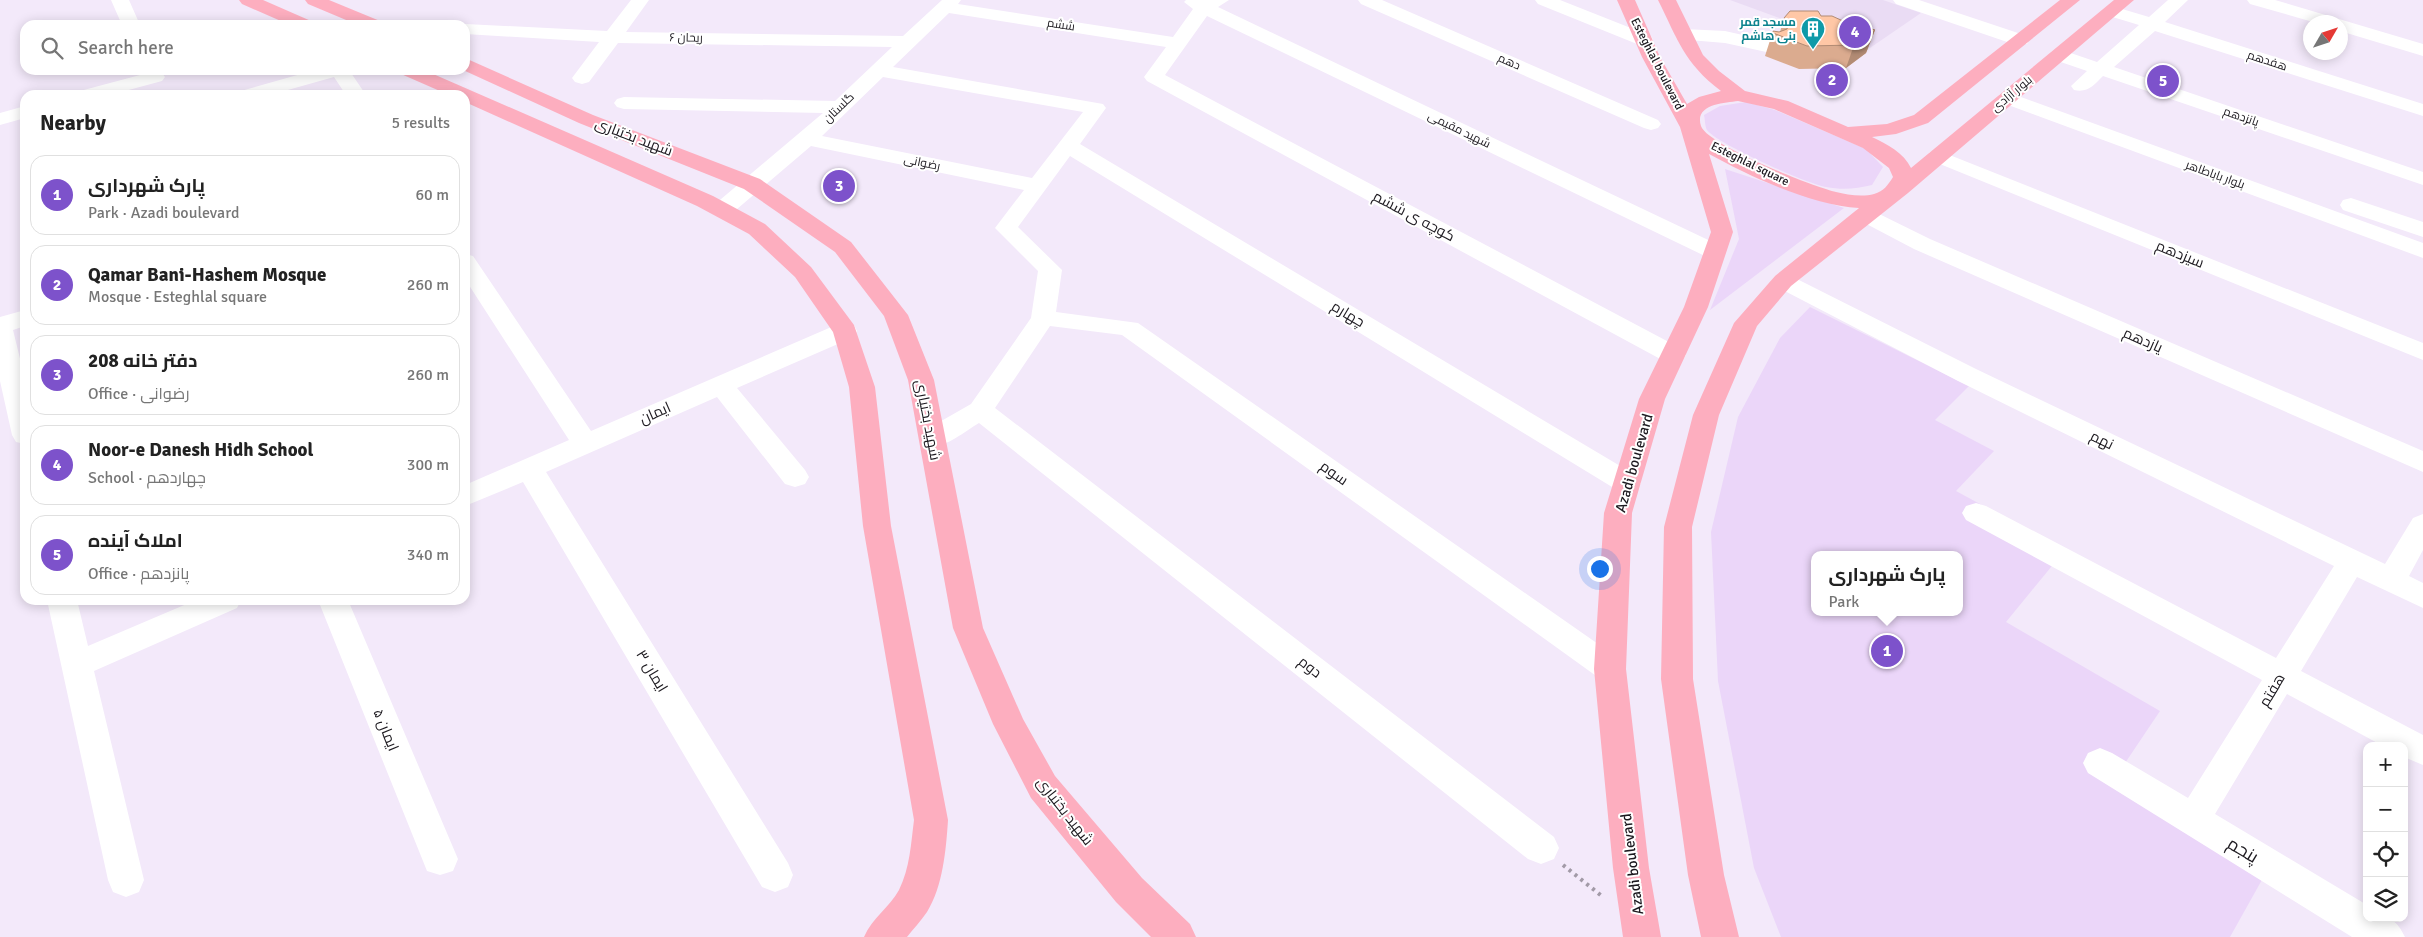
<!DOCTYPE html>
<html lang="en">
<head>
<meta charset="utf-8">
<style>
  body { margin:0; font-family:Signika,Cairo,sans-serif; background:#f6f6f6; color:#222 }
  .controls { position:absolute; right:15px; bottom:15px; display:grid; overflow:hidden; border-radius:10px; box-shadow:0 2px 12px #0003 }
  .controls button { width:45px; height:45px; display:grid; place-items:center; padding:0; border:0; border-bottom:1px solid #e0e0e0; background:#fff; color:#222; font:25px sans-serif }
  .compass { position:absolute; left:2303px; top:15px; width:45px; height:45px; border-radius:50%; background:#fff; box-shadow:0 2px 12px #0003; rotate:51deg }
  .you { position:absolute; left:1599px; top:568px; width:18px; height:18px; margin:-12px; border:4px solid #fff; border-radius:50%; background:#1a73e8; box-shadow:0 0 0 8px #1a73e833 }
  .badge { display:grid; place-items:center; width:32px; height:32px; border-radius:50%; background:#7d52cb; color:#fff; font-size:16px; font-weight:700 }
  .pin { position:absolute; translate:-50% -50%; border:2px solid #fff; box-shadow:0 1px 5px #0006 }
  .popup { position:absolute; left:1811px; top:551px; width:152px; height:65px; box-sizing:border-box; display:grid; place-content:center; border-radius:10px; background:#fff; filter:drop-shadow(0 1px 4px #0005); font-size:16px; white-space:nowrap; color:#767676 }
  .popup b { font-size:19px; color:#222 }
  .popup::after { content:''; position:absolute; left:50%; top:100%; margin-left:-10px; border:10px solid transparent; border-top-color:#fff }
  .list { margin:0; padding:0; list-style:none }
  h2 { display:flex; justify-content:space-between; align-items:center; height:65px; margin:0; padding:0 20px; font-size:21px }
  h2 small { font-size:16px; font-weight:400; color:#767676 }
  .list li { display:grid; grid-template-columns:32px 1fr auto; gap:15px; align-items:center; box-sizing:border-box; height:80px; margin:0 10px 10px; padding:0 10px; border:1px solid #e0e0e0; border-radius:15px }
  .list b { display:block; font-size:19px; white-space:nowrap }
  .list p { margin:0; font-size:16px; white-space:nowrap; color:#767676 }
  .list em { font-size:16px; font-style:normal; color:#767676 }
  .icon { flex:none; width:28px; height:28px; fill:none; stroke:currentColor; stroke-width:2; stroke-linecap:round; stroke-linejoin:round }
  .map { position:relative; flex:none; width:2423px; height:937px; overflow:hidden }
  .search { position:absolute; background:#fff; box-shadow:0 2px 12px #0003; left:20px; top:20px; width:450px; height:55px; display:flex; align-items:center; gap:12px; box-sizing:border-box; padding:0 18px; border-radius:15px; color:#767676; font-size:19px }
  .panel { position:absolute; background:#fff; box-shadow:0 2px 12px #0003; left:20px; top:90px; width:450px; height:515px; border-radius:15px }
  .map>svg:first-child { display:block }
  .built { fill:#eadcf4 }
  .green { fill:#ebd6f9; fill-rule:evenodd }
  .lines { fill:none; stroke-linecap:round; stroke-linejoin:round }
  .path { stroke:#a29aa7; stroke-width:4; stroke-dasharray:3 4.5; stroke-linecap:butt }
  .minor { fill:#fff; fill-rule:evenodd }
  .major { fill:#fdaebf; fill-rule:evenodd }
  .wall { fill:#dbab8f }
  .shaded-wall { fill:#b28b74 }
  .building { fill:#ffc7a6; stroke:#b28b74 }
  .labels { text-anchor:middle; dominant-baseline:central; stroke-width:4; stroke-linejoin:round; paint-order:stroke }
  .far-culture-label { font-size:12px; font-weight:bold; fill:#0d838f; stroke:#fff; text-anchor:end }
  .far-street-label { font-size:12px; fill:#1c191f; stroke:#fff }
  .street-label { font-size:15px; fill:#1c191f; stroke:#fff }
  .near-street-label { font-size:18px; fill:#1c191f; stroke:#fff }
</style>
</head>
<body>
<div class="map">
<svg width="2423" height="937" viewBox="0 0 2423 937">
  <rect width="100%" height="100%" fill="#f3e9fa"/>
  <!-- built -->
  <path class="built" d="M1730 0H1883L1921 13 1867 50Z"/>
  <!-- green -->
  <path class="green" d="M1746 102 1775 110 1866 149 1883 167 1872 185C1856 189 1842 190 1826 187 1808 184 1717 144 1707 130 1705 127 1705 119 1704 115L1720 106Z
    M1725 169 1844 208 1710 310 1739 239Z
    M1810 307 1969 386 1935 420 1994 451 1956 491 2065 550 2006 622 2160 711 2111 784 2263 878 2230 937H1781L1754 868 1718 681 1711 532 1738 417 1780 338ZM1814 555H1960V612H1814Z"/>
  <g class="lines">
    <!-- path -->
    <path class="path" d="M1563 865 1603 897"/>
    <!-- minor -->
    <path class="minor" d="M111 0H129L140 25H122Z
      M631 0H649L626 32 903 36 942 0H961L958 4 1173 37 1193 9 1184 2 1186 0H1229L1218 7 1723 247 1726 252 1723 257 1715 259 1707 257 1207 16 1165 75 1682 349 1686 355 1682 361 1673 363 1664 361 1147 81 1144 77 1166 47 949 13 893 67 1103 104 1106 108 1080 144 1637 476 1641 483 1637 490 1627 493 1617 490 1070 156 1018 227 1062 270 1056 312 1138 323 1621 660 1626 669 1621 678 1610 682 1599 678 1122 335 1050 326 995 408 1554 837 1559 848 1554 859 1541 864 1528 859 979 423C962 433 943 451 922 446L919 439 922 432 971 404 1031 318 1038 271 995 228 1024 190 811 146 730 215 722 217 714 215 711 210 714 205 823 113 624 109 617 107 614 103 617 99 624 97 835 101 892 47 618 43 589 82 582 84 575 82 572 78 599 42 465 34V25H459L465 24 607 31ZM883 77 1083 112 1032 178 822 136Z
      M1358 0H1382L1658 120 1661 124 1658 128 1651 130 1644 128 1361 4Z
      M1535 0H1560L1651 36 1653 40 1651 44H1637L1538 4Z
      M1893 0H1919L2027 36 2029 40 2027 44H2013L1896 4Z
      M2168 0H2188L2165 22 2423 104V116L2155 31 2114 67 2423 172V185L2103 76C2094 85 2088 93 2074 90L2071 86 2087 71 2052 59 2050 55 2052 51 2059 49 2097 62 2139 25 2106 15 2103 11 2106 7 2112 6 2149 17Z
      M2247 0H2275L2423 44V56L2340 31V22H2313L2250 4Z
      M1684 29 1725 31 1778 43 1780 47 1778 51 1771 53 1725 43 1677 39 1675 35 1677 31Z
      M315 70H349L366 95H346L334 77 270 95H238L241 91Z
      M155 71 162 73 165 77 162 81 110 95H77L80 91Z
      M2007 92 2423 243V258L2000 102 1997 98 2000 94Z
      M25 106V118L0 125V113Z
      M1937 150 2423 343V360L1930 160 1927 156 1930 152Z
      M2351 198 2423 222V237L2343 210 2340 205 2343 200Z
      M1865 207 1930 239 2423 451V472L1914 249 1857 219 1854 214 1857 209Z
      M465 254 473 256 591 431 836 325 845 323 854 325 857 331 854 337 737 388 805 470 809 477 805 484 795 487 785 484 717 397 546 472 788 863 793 875 788 887 775 892 762 887 523 482 465 506V485L569 440 465 279Z
      M1783 274 1791 276 1976 369 2385 564 2413 518 2423 514V550L2409 576 2423 583V608L2357 577 2301 671 2423 735V765L2404 757V746H2383L2287 694 2215 814 2367 905V918C2388 918 2395 916 2405 937H2352L2088 773 2083 763 2088 753 2100 748 2112 753 2188 798 2262 680 1966 520 1962 513 1966 506 1976 503 1986 506 2276 658 2334 566 1958 381 1775 286 1771 281 1775 276Z
      M25 310V326L13 330 25 379V444L16 442 12 435 0 381V317Z
      M47 600H77L88 646 196 600H241L237 608 94 671 144 880 139 892 126 897 113 892 108 880Z
      M318 600H348L458 859 453 871 440 875 427 871Z"/>
    <!-- major -->
    <path class="major" d="M239 0H263L311 21 314 25H290L242 4Z
      M305 0H329L380 21 383 25H358L308 4Z
      M1617 0H1635L1660 57 1687 104 1699 97 1721 91C1684 63 1678 40 1658 0H1676L1703 55 1719 71 1745 91 1788 101 1848 127 1887 124 1914 115 2060 0H2080L1928 123 1896 134 1872 137C1887 144 1904 153 1911 168L2114 0H2134L1908 193 1791 286 1757 326 1719 415 1692 527 1693 679 1724 875 1739 937H1701L1688 875 1661 679 1664 527 1693 415 1734 323 1775 276 1859 208C1813 206 1749 176 1709 154L1733 232 1708 307 1665 399 1632 513 1626 669 1649 868 1661 937H1623L1613 868 1594 669 1604 513 1639 399 1684 307 1711 232 1680 127 1642 57ZM1738 101 1774 109 1863 148 1889 168 1893 177C1888 185 1884 191 1874 194 1863 197 1847 195 1836 192 1814 187 1707 145 1701 126 1694 104 1724 103 1738 101Z
      M465 58 593 115 760 179 851 242 908 315 934 380 983 628 1023 719 1055 776 1142 878 1190 924 1196 937H1151L1116 902 1031 798 993 724 953 628 908 380 884 316 835 252 744 189 579 123 463 70H465Z
      M398 70H424L713 196 765 224 811 267 854 325 875 387 891 526 948 820C946 850 943 886 927 912 921 921 913 929 907 937H864C872 918 890 907 899 890 910 868 911 843 914 820L863 526 849 387 833 332 795 277 749 234 697 206 465 102V95H449L401 74Z"/>
  </g>
  <!-- wall -->
  <path class="wall" d="M1821 16 1875 30 1866 53 1846 68 1799 69 1765 56 1773 31 1780 32 1784 18Z"/>
  <!-- shaded-wall -->
  <path class="shaded-wall" d="M1875 30 1866 53 1846 68 1854 45Z"/>
  <!-- building -->
  <path class="building" d="M1790 11H1818L1821 16H1832L1843 21 1846 20 1875 30 1854 45 1807 46 1773 33V31L1779 32 1787 29 1789 23 1784 18Z"/>
  <!-- icons -->
  <defs>
    <symbol id="building-pin" viewBox="-11 -11 22 30"><path d="M0 17L-7.5 6A9.5 9.5 0 1 1 7.5 6Z" fill="#0f9aa8" stroke="#fff"/><path d="M-4-6H4V6H1V3H-1V6H-4ZM-2.5-4.3h1.7v1.8h-1.7ZM.8-4.3h1.7v1.8H.8ZM-2.5-1h1.7V.8h-1.7ZM.8-1h1.7V.8H.8Z" fill="#fff"/></symbol>
  </defs>
  <g fill-rule="evenodd">
    <use href="#building-pin" x="1799" y="15" width="28" height="38"/>
  </g>
  <g class="labels">
    <!-- far-culture labels -->
    <g class="far-culture-label">
      <text x="1796" y="22">مسجد قمر<tspan x="1796" dy="14">بنی هاشم</tspan></text>
    </g>
    <!-- far-street labels -->
    <g class="far-street-label">
      <text transform="translate(1061 25) rotate(9)">ششم</text>
      <text transform="translate(686 38) rotate(1)">ریحان ۶</text>
      <text transform="translate(2267 61) rotate(18)">هفدهم</text>
      <text transform="translate(1509 62) rotate(24)">دهم</text>
      <text transform="translate(1657 64) rotate(63)">Esteghlal boulevard</text>
      <text transform="translate(2012 94) rotate(-40)">بلوار آزادی</text>
      <text transform="translate(839 108) rotate(-44)">گلستان</text>
      <text transform="translate(2241 117) rotate(19)">پانزدهم</text>
      <text transform="translate(1459 130) rotate(26)">شهید مقیمی</text>
      <text transform="translate(922 163) rotate(12)">رضوانی</text>
      <text transform="translate(1750 164) rotate(26)">Esteghlal square</text>
      <text transform="translate(2215 175) rotate(20)">بلوار باباطاهر</text>
    </g>
    <!-- street labels -->
    <g class="street-label">
      <text transform="translate(634 137) rotate(21)">شهید بختیاری</text>
      <text transform="translate(1414 216) rotate(28)">کوچه ی ششم</text>
      <text transform="translate(2180 254) rotate(22)">سیزدهم</text>
      <text transform="translate(1348 314) rotate(31)">چهارم</text>
      <text transform="translate(2143 340) rotate(24)">یازدهم</text>
      <text transform="translate(655 413) rotate(-24)">ایمان</text>
      <text transform="translate(928 420) rotate(79)">شهید بختیاری</text>
      <text transform="translate(2102 440) rotate(26)">نهم</text>
      <text transform="translate(1634 463) rotate(-74)">Azadi boulevard</text>
      <text transform="translate(1334 473) rotate(35)">سوم</text>
      <text transform="translate(1310 667) rotate(38)">دوم</text>
      <text transform="translate(652 671) rotate(59)">ایمان ۳</text>
      <text transform="translate(2272 690) rotate(-59)">هفتم</text>
      <text transform="translate(386 730) rotate(68)">ایمان ۵</text>
      <text transform="translate(1065 811) rotate(52)">شهید بختیاری</text>
      <text transform="translate(1632 864) rotate(-97)">Azadi boulevard</text>
    </g>
    <!-- near-street labels -->
    <g class="near-street-label">
      <text transform="translate(2243 850) rotate(31)">پنجم</text>
    </g>
  </g>
</svg>
<div class="controls">
<button>+</button>
<button>−</button>
<button><svg class="icon" aria-label="locate" viewBox="0 0 24 24"><circle cx="12" cy="12" r="6"/><path d="M12 2v4M12 18v4M2 12h4M18 12h4"/></svg></button>
<button><svg class="icon" aria-label="layers" viewBox="0 0 24 24"><path d="M12 4l9 5-9 5-9-5zM3 14l9 5 9-5"/></svg></button>
</div>
<svg class="compass" viewBox="-18 -18 36 36"><path d="M0-13l5 13h-10z" fill="#e53935"/><path d="M0 13l5-13h-10z" fill="#767676"/></svg>
<div class="you"></div>
<div class="pin badge" style="left:1887px;top:651px">1</div>
<div class="popup"><b>پارک شهرداری</b>Park</div>
<div class="pin badge" style="left:1832px;top:80px">2</div>
<div class="pin badge" style="left:839px;top:186px">3</div>
<div class="pin badge" style="left:1855px;top:32px">4</div>
<div class="pin badge" style="left:2163px;top:81px">5</div>
<div class="search"><svg class="icon" aria-label="search" viewBox="0 0 24 24"><circle cx="10" cy="10" r="6"/><path d="M15 15l6 6"/></svg>Search here</div>
<section class="panel">
<h2>Nearby<small>5 results</small></h2>
<ul class="list">
<li><span class="badge">1</span><div><b>پارک شهرداری</b><p>Park · Azadi boulevard</p></div><em>60 m</em></li>
<li><span class="badge">2</span><div><b>Qamar Bani-Hashem Mosque</b><p>Mosque · Esteghlal square</p></div><em>260 m</em></li>
<li><span class="badge">3</span><div><b>دفتر خانه 208</b><p>Office · رضوانی</p></div><em>260 m</em></li>
<li><span class="badge">4</span><div><b>Noor-e Danesh Hidh School</b><p>School · چهاردهم</p></div><em>300 m</em></li>
<li><span class="badge">5</span><div><b>املاک آینده</b><p>Office · پانزدهم</p></div><em>340 m</em></li>
</ul>
</section>
</div>
</body>
</html>
